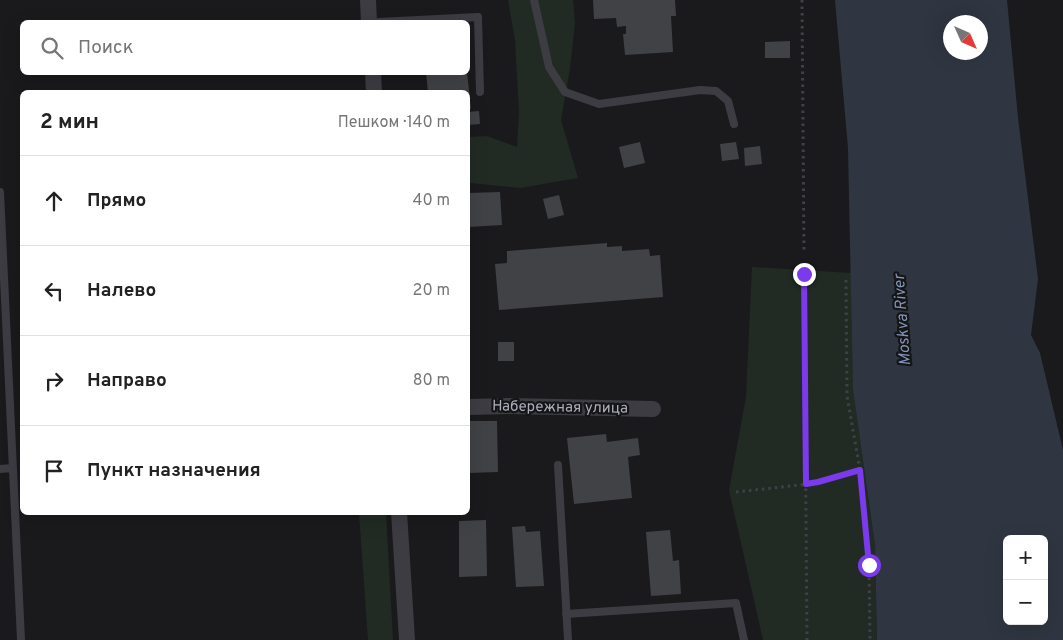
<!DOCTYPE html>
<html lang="ru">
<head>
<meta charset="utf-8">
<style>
  body { margin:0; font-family:Overpass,sans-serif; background:#f6f6f6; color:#222 }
  .controls { position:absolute; right:15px; bottom:15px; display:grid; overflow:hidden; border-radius:8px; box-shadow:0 5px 20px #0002 }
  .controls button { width:45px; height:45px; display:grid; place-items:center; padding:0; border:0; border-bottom:1px solid #e0e0e0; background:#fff; color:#222; font:25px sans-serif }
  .compass { position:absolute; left:943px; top:15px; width:45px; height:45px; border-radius:50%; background:#fff; box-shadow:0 5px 20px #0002; rotate:135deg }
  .stop { position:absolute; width:15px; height:15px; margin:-11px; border:4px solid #7c3aed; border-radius:50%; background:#fff }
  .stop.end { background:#7c3aed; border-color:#fff; box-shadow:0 1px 5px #0008 }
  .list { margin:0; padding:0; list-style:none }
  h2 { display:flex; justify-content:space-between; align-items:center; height:65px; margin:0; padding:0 20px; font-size:21px }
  h2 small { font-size:16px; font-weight:400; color:#767676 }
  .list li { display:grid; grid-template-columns:32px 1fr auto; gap:15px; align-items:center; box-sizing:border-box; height:90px; padding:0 20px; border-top:1px solid #e0e0e0 }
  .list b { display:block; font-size:19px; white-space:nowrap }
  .list em { font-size:16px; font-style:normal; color:#767676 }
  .icon { flex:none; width:28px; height:28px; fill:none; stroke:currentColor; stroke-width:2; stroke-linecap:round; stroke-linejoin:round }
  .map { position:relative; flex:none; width:1063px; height:640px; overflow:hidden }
  .search { position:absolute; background:#fff; box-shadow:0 5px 20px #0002; left:20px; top:20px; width:450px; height:55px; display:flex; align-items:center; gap:12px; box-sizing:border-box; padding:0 18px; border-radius:8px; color:#767676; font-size:19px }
  .panel { position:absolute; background:#fff; box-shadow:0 5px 20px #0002; left:20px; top:90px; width:450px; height:425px; border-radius:8px }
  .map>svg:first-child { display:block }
  .green { fill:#212b24 }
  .water { fill:#2f3641; fill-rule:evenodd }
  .building { fill:#414246 }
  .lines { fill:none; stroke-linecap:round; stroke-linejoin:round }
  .path { stroke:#404148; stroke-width:3; stroke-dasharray:2.5 4; stroke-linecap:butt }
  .service { stroke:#3d3c43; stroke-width:8 }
  .minor { stroke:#3d3c43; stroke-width:16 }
  .route { stroke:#7c3aed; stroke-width:6 }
  .labels { text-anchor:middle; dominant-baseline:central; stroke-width:4.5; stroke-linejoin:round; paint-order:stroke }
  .street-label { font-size:15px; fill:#acaebc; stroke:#151517 }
  .water-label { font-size:16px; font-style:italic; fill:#8295b8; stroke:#151517 }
</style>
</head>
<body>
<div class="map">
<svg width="1063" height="640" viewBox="0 0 1063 640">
  <rect width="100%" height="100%" fill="#1a1a1c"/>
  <!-- green -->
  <path class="green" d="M508 0H573L575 23 570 68 561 120 578 178 520 188 470 183 468 182V137L487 136 517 147 519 112 515 40Z
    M752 267 851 273 853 390 875 545 877 640H763L729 490 746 397Z
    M359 513H386L393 640H368Z"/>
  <!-- water -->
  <path class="water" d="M835 0H1007L1018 118 1038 279 1031 335 1040 353 1063 450V640H877L875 545 853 390 848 148ZM950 22H980V52H950ZM1007 539H1044V621H1007Z"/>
  <!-- building -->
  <path class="building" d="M593 0H675L676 16H671L673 52 625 55 623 34H626V26L617 27 616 18 594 19Z
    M790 41V58H765V42Z
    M426 72H467L471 109H468V92H428Z
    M479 111 480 124 468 125V112Z
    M640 142 645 163 624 168 619 147Z
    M736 142 739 159 722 161 720 144Z
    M760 146 762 164 745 166 744 148Z
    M500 192 502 225 468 227V193Z
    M559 195 564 215 548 219 543 199Z
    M607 243V247L622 246V251L649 249 650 256 660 255 663 297 499 310 495 264 507 263V251Z
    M498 342H514V361H498Z
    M468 421H497L498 472 468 473Z
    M606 434 607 442 638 438 640 455 628 457 632 498 574 504 567 438Z
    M486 520 487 576 459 577V521Z
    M525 526 526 532 540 531 544 586 516 587 512 527Z
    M670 530 673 561 679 560 681 594 651 596 646 532Z"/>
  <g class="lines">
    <!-- path -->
    <path class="path" d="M802 0 804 253
      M804 274 807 640
      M846 280 847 396 860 470 869 565 870 640
      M736 492 818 483 860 470"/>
    <!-- service -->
    <path class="service" d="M534 0 549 67 565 92 599 104 700 90 716 91 728 101 734 124
      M379 22 478 17 480 92
      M0 192 21 640
      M558 465 568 640
      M0 469 12 468
      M566 614 736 603 744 640"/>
    <!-- minor -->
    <path class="minor" d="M368 0 369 22
      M373 72 374 92
      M468 407 509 406 653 409
      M399 512 407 640"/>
  </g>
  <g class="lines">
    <!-- route -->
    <path class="route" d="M804 274 806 484 818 482 860 470 869 565"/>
  </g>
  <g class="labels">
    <!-- street labels -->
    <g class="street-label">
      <text transform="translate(560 408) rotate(1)">Набережная улица</text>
    </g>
    <!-- water labels -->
    <g class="water-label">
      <text transform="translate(903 320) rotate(-94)">Moskva River</text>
    </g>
  </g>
</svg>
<div class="controls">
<button>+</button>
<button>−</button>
</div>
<svg class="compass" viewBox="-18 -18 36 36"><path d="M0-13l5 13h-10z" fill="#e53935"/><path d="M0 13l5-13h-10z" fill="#767676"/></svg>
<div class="stop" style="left:869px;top:565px"></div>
<div class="stop end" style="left:804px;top:274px"></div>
<div class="search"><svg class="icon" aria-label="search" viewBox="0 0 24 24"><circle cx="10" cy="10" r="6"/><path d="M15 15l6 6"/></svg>Поиск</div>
<section class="panel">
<h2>2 мин<small>Пешком · 140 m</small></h2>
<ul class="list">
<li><svg class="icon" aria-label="ahead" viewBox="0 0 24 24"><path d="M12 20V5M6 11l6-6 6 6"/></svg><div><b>Прямо</b></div><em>40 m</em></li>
<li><svg class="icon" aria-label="left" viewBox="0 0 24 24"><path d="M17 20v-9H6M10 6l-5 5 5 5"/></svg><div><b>Налево</b></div><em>20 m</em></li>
<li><svg class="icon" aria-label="right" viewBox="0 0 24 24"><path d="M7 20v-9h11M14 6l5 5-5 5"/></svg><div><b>Направо</b></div><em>80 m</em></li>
<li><svg class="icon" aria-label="arrive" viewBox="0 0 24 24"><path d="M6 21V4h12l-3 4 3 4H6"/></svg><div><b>Пункт назначения</b></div></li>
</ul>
</section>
</div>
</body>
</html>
